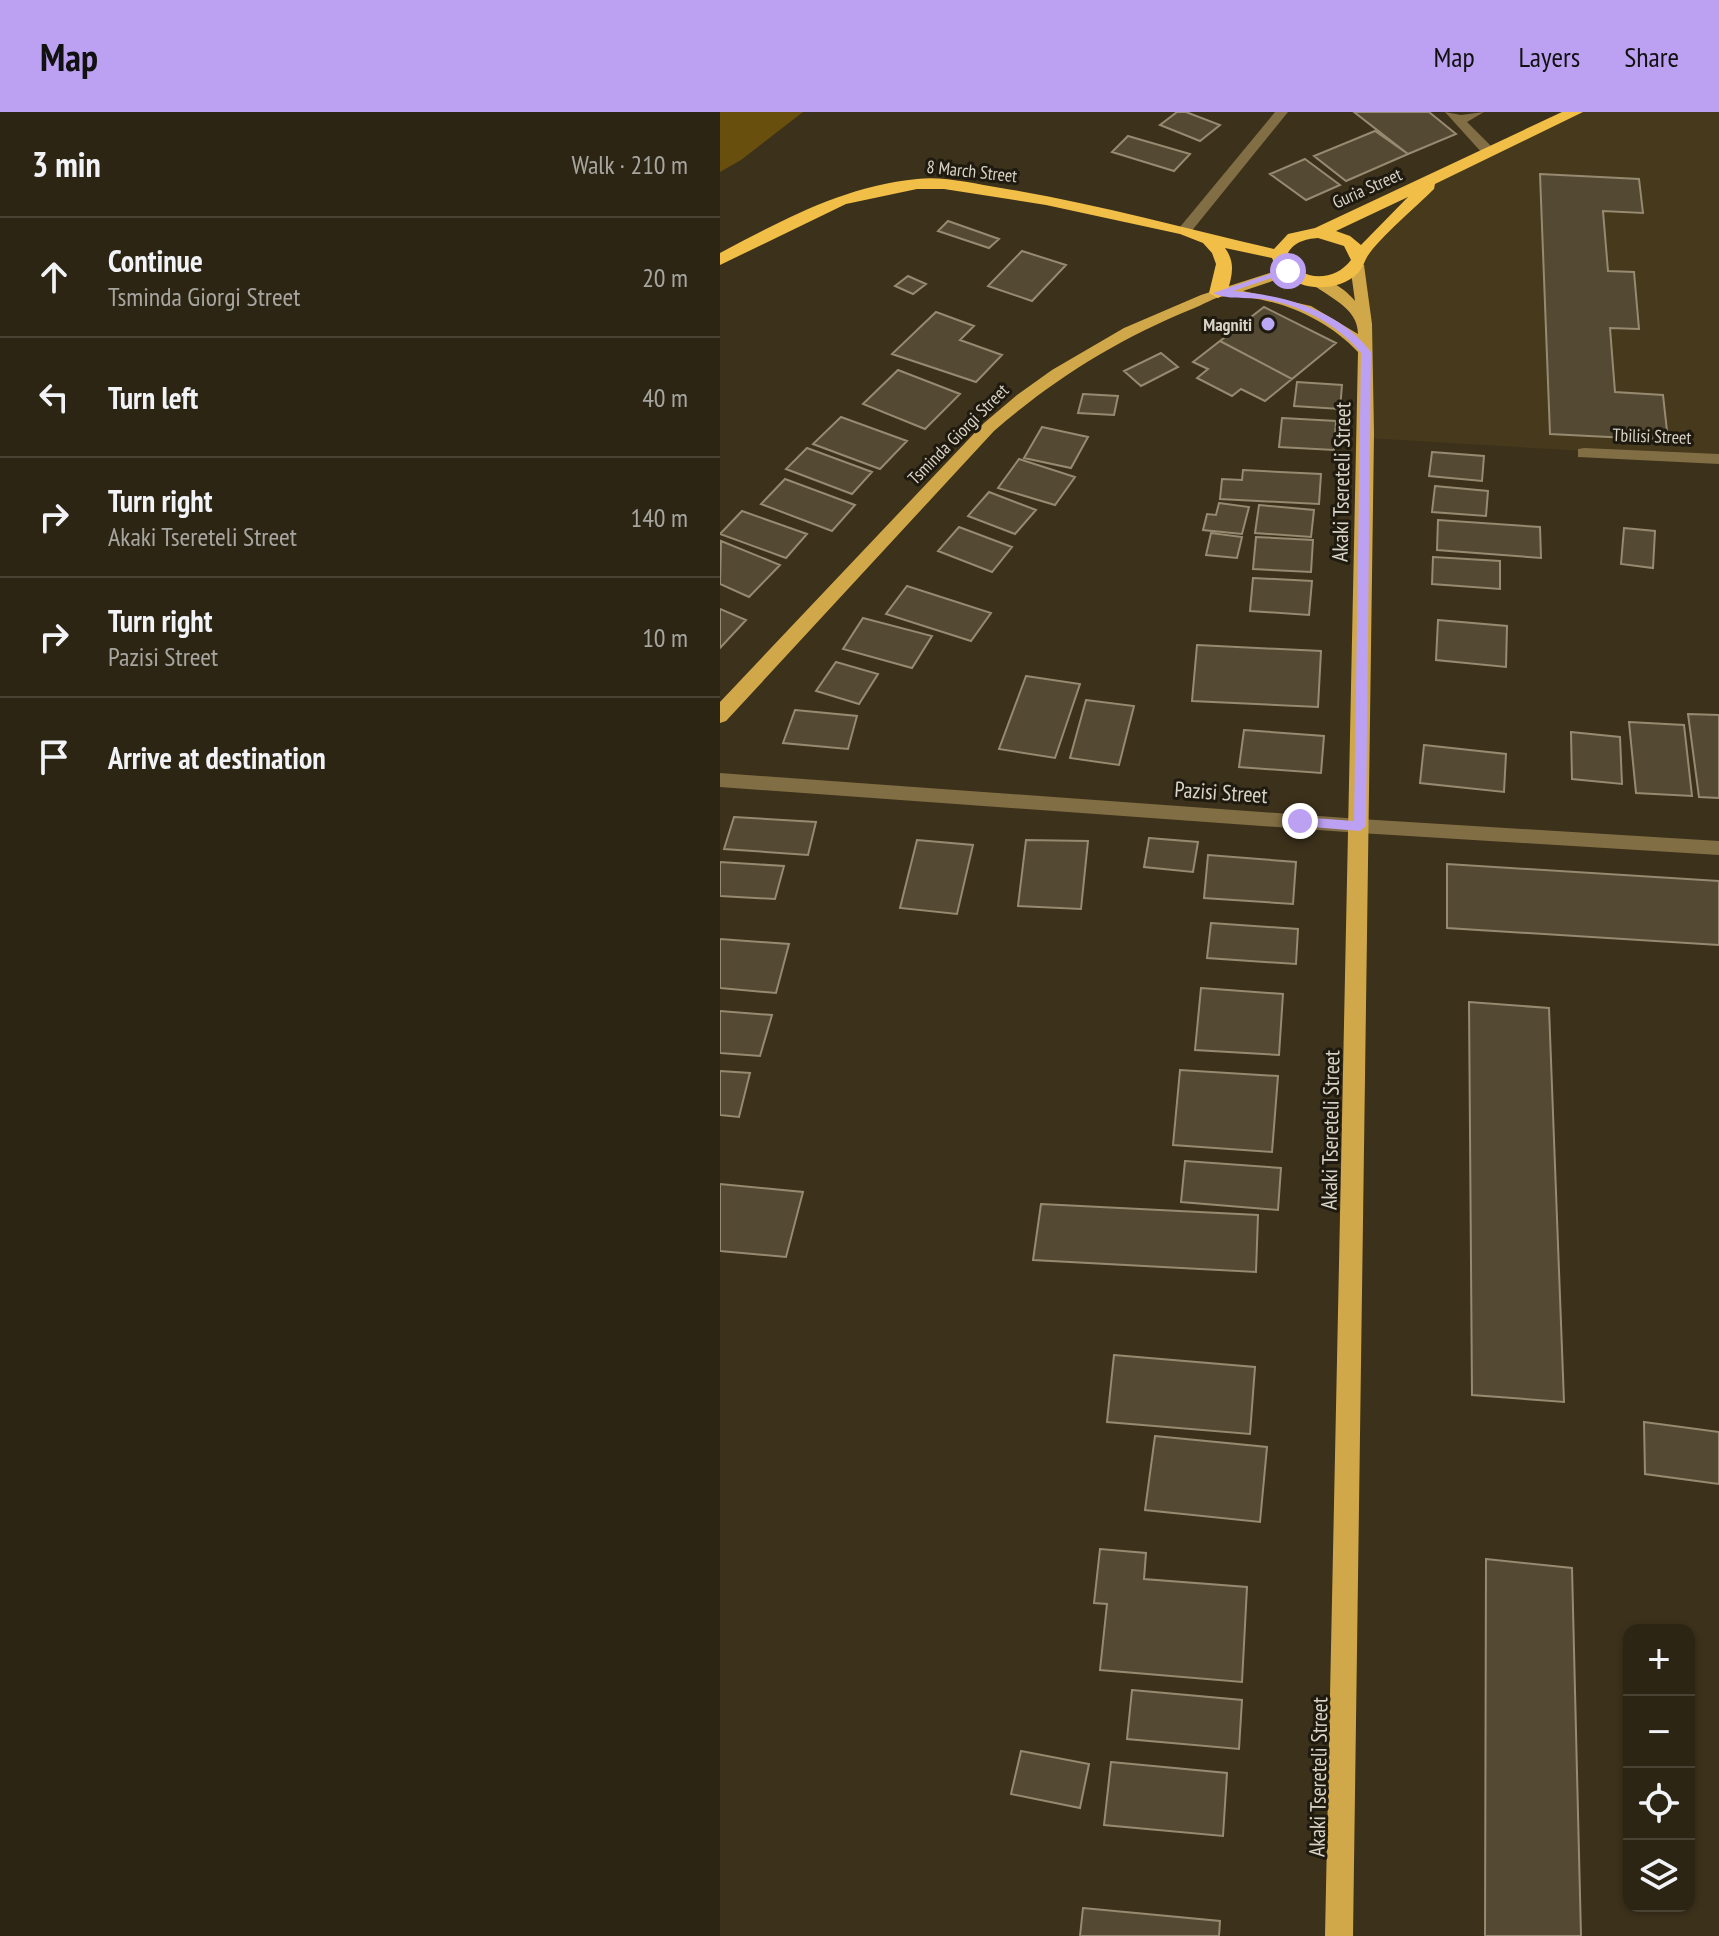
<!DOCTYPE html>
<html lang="en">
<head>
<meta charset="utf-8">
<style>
  body { margin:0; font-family:"PT Sans Narrow",sans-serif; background:#352d1d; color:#f1f3f6 }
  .controls { position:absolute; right:24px; bottom:24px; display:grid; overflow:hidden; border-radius:16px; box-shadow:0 2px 6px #0004 }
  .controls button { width:72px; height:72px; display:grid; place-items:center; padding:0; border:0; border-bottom:2px solid #484234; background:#2d2514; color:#f1f3f6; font:40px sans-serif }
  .stop { position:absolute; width:24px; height:24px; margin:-18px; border:6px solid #bca0f2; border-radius:50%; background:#fff }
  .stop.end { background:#bca0f2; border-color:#fff; box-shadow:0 2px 8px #0008 }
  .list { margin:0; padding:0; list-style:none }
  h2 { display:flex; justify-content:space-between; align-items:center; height:104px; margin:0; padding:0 32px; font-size:34px }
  h2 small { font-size:26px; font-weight:400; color:#a7a5a0 }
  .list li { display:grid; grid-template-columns:52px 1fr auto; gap:24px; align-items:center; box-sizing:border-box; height:120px; padding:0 32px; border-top:2px solid #484234 }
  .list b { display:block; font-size:30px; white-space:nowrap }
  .list p { margin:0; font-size:26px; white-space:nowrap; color:#a7a5a0 }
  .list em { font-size:26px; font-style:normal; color:#a7a5a0 }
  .icon { flex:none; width:44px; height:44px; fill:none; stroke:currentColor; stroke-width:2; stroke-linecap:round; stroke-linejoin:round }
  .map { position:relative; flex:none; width:999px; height:1824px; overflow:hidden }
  header { display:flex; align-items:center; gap:48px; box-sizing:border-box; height:112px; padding:0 40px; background:#bca0f2; color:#111 }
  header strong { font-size:38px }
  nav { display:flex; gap:44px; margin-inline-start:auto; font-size:28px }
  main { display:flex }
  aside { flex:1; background:#2d2514 }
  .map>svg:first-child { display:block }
  .built { fill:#46391c }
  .water { fill:#684f0e }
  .building { fill:#544932; stroke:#968a71; stroke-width:2 }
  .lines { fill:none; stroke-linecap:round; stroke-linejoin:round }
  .minor { fill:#826e44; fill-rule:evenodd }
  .major { fill:#d1a849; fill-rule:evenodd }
  .highway { fill:#f1be47; fill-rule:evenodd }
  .route { fill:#bca0f2 }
  .poi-dot { fill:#bca9f5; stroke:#1f1a10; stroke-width:3 }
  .labels { text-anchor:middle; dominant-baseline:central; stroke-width:6; stroke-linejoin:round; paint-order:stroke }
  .far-street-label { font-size:18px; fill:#d9d3c6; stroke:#1f1a10 }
  .far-poi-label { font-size:18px; font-weight:bold; fill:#d9d3c6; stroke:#1f1a10; text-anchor:end }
  .street-label { font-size:22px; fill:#d9d3c6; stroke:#1f1a10 }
</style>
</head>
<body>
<header>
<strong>Map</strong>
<nav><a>Map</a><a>Layers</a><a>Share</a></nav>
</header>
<main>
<aside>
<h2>3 min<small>Walk · 210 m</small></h2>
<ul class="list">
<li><svg class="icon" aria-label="ahead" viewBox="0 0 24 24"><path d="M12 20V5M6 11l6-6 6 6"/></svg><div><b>Continue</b><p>Tsminda Giorgi Street</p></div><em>20 m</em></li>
<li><svg class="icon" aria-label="left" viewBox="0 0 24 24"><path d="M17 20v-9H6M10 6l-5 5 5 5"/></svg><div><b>Turn left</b></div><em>40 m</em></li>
<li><svg class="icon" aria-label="right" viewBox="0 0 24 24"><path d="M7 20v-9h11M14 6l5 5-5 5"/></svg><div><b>Turn right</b><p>Akaki Tsereteli Street</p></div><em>140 m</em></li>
<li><svg class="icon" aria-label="right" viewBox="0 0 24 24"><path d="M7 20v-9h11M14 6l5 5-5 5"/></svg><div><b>Turn right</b><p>Pazisi Street</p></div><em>10 m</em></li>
<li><svg class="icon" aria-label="arrive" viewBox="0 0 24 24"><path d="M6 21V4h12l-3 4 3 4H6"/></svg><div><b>Arrive at destination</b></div></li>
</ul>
</aside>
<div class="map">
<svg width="999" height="1824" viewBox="0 0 999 1824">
  <rect width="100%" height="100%" fill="#3c311b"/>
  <!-- built -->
  <path class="built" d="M855 0H999V347L646 326 639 148 712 69Z"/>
  <!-- water -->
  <path class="water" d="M0 0H83L21 48 0 60Z"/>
  <!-- building -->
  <path class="building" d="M457 0H466L500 13 480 29 440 13Z
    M634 0H709L736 22 688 42Z
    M655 19 688 42 626 69 594 44Z
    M408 24 470 42 454 59 392 40Z
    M585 47 620 73 586 88 550 62Z
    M820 62 919 67 923 101 883 99 888 159 914 160 919 217 890 216 895 280 943 283 948 328 830 322Z
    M228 109 279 127 269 136 218 119Z
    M302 139 346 153 312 189 268 174Z
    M188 164 206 172 193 182 175 174Z
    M544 195 616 231 572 267 500 229Z
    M216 200 254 214 240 228 282 243 256 270 172 242Z
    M500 229 572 267 545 289 521 277 512 284 477 266 488 257 473 250Z
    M441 241 458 255 421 274 404 259Z
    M178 258 240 282 205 317 143 292Z
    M577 270 622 273 620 297 574 294Z
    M363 282 398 284 394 303 358 301Z
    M121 305 187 329 160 357 93 332Z
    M562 306 616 309 614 338 559 335Z
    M322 315 368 325 351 356 304 346Z
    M87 336 152 360 132 382 66 357Z
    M712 340 764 344 762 369 709 364Z
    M299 347 355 365 335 393 278 376Z
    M523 358 601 362 599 392 500 387 502 367 522 368Z
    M65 367 135 393 112 419 41 392Z
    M715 374 768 379 766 404 712 400Z
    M269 380 316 398 295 422 248 404Z
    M499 391 529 395 522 422 483 418 487 402 496 403Z
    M539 393 594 398 591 425 535 421Z
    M22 399 87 422 66 446 0 422Z
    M718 408 820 415 821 446 717 438Z
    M239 415 292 435 272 460 218 439Z
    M904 416 935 419 933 456 901 452Z
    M491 421 522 425 517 446 486 443Z
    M536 425 593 428 591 460 533 457Z
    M1 429 60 453 29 485 0 472Z
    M713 445 780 449V477L712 472Z
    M533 466 592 469 589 503 530 499Z
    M187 474 271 501 251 529 166 502Z
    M0 497 26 508 0 536Z
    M143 506 212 524 192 556 123 537Z
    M718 508 787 514 786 555 716 548Z
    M477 533 601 539 598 595 472 589Z
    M116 550 158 562 139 592 96 579Z
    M306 564 360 572 335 646 279 637Z
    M366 588 414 594 399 653 350 646Z
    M75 598 137 604 128 637 63 631Z
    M968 602 999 603V686L979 685Z
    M909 610 964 613 972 684 916 681Z
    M524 618 604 624 601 661 519 655Z
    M851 620 900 625 902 672 852 667Z
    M704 633 786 642 784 680 700 671Z
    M14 705 96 710 88 743 4 737Z
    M429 726 478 730 473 760 424 755Z
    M197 728 253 733 237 802 180 796Z
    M306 728 368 729 361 797 298 794Z
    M488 743 576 750 573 792 484 786Z
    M0 750 64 754 55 787 0 784Z
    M727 752 999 769V833L727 816Z
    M491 811 578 817 576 852 487 846Z
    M0 827 69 832 56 881 0 876Z
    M481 876 563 882 559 943 475 938Z
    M749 890 829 896 844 1290 752 1283Z
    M0 899 52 903 40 944 0 941Z
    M460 958 558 964 552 1040 453 1033Z
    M0 959 30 961 19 1005 0 1003Z
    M465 1049 561 1056 558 1098 461 1090Z
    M0 1072 83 1080 66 1145 0 1139Z
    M321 1092 538 1103 536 1160 313 1148Z
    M394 1243 535 1255 530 1322 387 1310Z
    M924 1310 999 1320V1372L925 1362Z
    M435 1324 547 1335 540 1410 425 1398Z
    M380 1437 426 1441 424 1467 527 1475 522 1570 380 1558 387 1492 374 1491Z
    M766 1447 852 1456 861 1824H765Z
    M412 1578 522 1588 519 1637 407 1627Z
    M301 1639 369 1652 360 1696 291 1682Z
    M391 1650 507 1661 503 1724 384 1713Z
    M363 1796 500 1809 499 1824H360Z"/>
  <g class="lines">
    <!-- minor -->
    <path class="minor" d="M555 0H568L470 121H460V115Z
      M725 0 741 3 764 0 747 10 773 36V42H763Z
      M864 336 999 342V352L858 345V337Z
      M0 661 640 707 999 729V743L640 721 0 675Z"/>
    <!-- major -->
    <path class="major" d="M637 149 644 153 652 212 654 321 633 1824H605L638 240C605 205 554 184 506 184 496 184 481 194 472 197 398 227 334 267 274 319L6 609 0 611V590L264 311 297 283 332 258 404 216 481 183 568 155 573 156V162L523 179 591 194 638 222C638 194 606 185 589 169L591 166C607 164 625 177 635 189L630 153Z"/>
    <!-- highway -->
    <path class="highway" d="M842 0H863L715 72 714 77C697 94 658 127 647 145 644 150 643 156 638 161 614 185 564 178 552 146L505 136C516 151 512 164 507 181L498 186 489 181 496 152 492 141 483 131 460 122 326 93 224 77H197L126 92 0 153V141C63 108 124 74 197 67 225 64 254 72 281 76 374 91 463 116 554 137L568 122 595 116ZM688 85 641 133 630 124 616 119ZM598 126 624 134 631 148C614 171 578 170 567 143 573 130 585 127 598 126Z"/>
  </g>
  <!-- route -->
  <path class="route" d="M565 157 572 159 513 179C564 183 619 198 651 240L646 714 640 719 580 714 574 709 580 705 634 709 641 241C619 213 579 192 543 187 527 185 506 188 493 181Z"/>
  <!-- markers -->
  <circle class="poi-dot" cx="548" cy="212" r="8"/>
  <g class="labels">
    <!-- far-street labels -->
    <g class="far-street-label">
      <text transform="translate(252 59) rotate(6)">8 March Street</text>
      <text transform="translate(647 76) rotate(-24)">Guria Street</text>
      <text transform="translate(238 322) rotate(-45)">Tsminda Giorgi Street</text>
      <text transform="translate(932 324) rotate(2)">Tbilisi Street</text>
    </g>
    <!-- far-poi labels -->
    <g class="far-poi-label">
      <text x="532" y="212">Magniti</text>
    </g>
    <!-- street labels -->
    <g class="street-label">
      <text transform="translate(621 370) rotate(-89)">Akaki Tsereteli Street</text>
      <text transform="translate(501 680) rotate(4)">Pazisi Street</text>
      <text transform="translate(610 1018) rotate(-89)">Akaki Tsereteli Street</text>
      <text transform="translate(598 1665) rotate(-89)">Akaki Tsereteli Street</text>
    </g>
  </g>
</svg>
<div class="controls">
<button>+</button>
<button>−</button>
<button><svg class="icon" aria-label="locate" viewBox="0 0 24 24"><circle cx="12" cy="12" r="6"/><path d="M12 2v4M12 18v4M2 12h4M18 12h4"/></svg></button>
<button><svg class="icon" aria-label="layers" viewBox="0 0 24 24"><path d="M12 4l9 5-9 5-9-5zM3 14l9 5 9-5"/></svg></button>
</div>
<div class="stop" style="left:568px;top:159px"></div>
<div class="stop end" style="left:580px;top:709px"></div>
</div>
</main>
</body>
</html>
